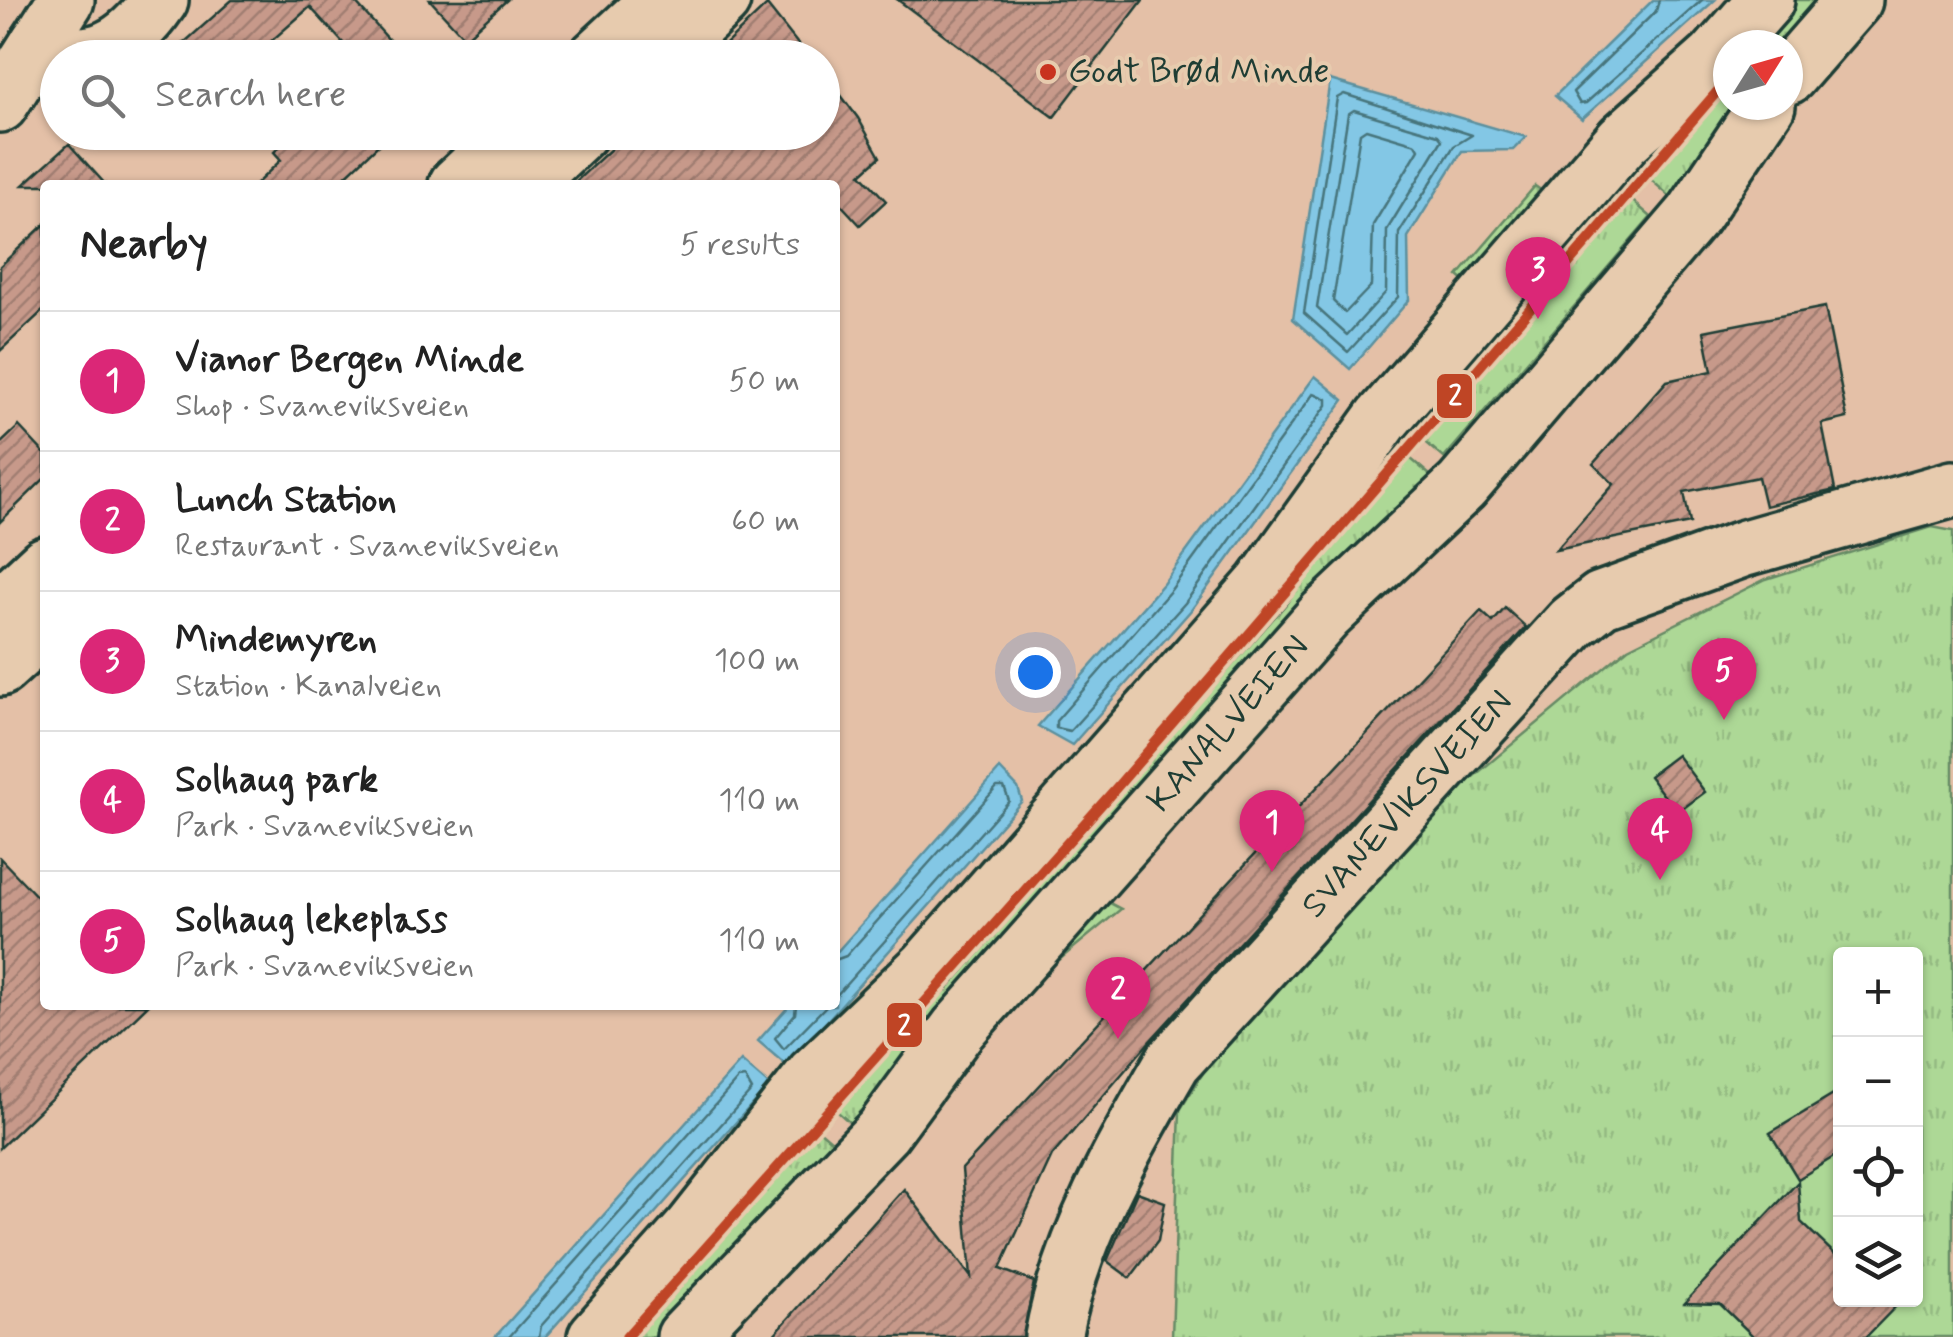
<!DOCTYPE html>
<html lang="en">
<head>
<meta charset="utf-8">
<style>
  body { margin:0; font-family:Mynerve,sans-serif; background:#f6f6f6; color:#222 }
  .controls { position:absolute; right:30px; bottom:30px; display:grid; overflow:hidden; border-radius:10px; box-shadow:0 2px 8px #0004 }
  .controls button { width:90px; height:90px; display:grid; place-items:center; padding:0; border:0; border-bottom:2px solid #e0e0e0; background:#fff; color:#222; font:50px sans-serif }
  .compass { position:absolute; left:1713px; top:30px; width:90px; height:90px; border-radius:50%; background:#fff; box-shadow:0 2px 8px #0004; rotate:53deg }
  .you { position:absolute; left:1035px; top:672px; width:35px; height:35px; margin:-25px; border:8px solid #fff; border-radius:50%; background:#1a73e8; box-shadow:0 0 0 15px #1a73e833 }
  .badge { display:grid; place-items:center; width:65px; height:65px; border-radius:50%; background:#db2777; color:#fff; font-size:32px; font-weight:700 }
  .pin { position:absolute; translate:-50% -82px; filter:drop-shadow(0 2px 5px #0008) }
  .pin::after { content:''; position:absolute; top:52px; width:35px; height:30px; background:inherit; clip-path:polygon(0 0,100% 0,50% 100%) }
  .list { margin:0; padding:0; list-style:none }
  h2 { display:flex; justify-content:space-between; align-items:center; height:130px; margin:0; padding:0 40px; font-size:42px }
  h2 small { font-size:32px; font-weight:400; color:#767676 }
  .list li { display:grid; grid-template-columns:65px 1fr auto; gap:30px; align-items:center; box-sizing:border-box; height:140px; padding:0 40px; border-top:2px solid #e0e0e0 }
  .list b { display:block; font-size:38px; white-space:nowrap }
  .list p { margin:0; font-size:32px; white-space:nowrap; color:#767676 }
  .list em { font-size:32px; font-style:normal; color:#767676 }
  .icon { flex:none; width:55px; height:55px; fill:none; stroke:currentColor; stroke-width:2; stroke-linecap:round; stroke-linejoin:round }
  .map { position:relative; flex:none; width:1953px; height:1337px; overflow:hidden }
  .search { position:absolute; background:#fff; box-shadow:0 2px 8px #0004; left:40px; top:40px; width:800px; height:110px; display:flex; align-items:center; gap:25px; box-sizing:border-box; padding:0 35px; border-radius:55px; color:#767676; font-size:38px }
  .panel { position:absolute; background:#fff; box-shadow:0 2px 8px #0004; left:40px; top:180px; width:800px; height:830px; border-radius:10px }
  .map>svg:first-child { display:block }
  .grass { fill:url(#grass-tufts); stroke:#668a65; stroke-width:2.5; fill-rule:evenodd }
  .water { fill:#83c7e5; stroke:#5b909e; stroke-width:2.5 }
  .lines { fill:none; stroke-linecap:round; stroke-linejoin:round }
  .shore { stroke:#47747b; stroke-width:2.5 }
  .building { fill:url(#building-hatch); stroke:#1f3d34; stroke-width:2.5 }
  .minor-casing { stroke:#1f3d34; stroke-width:62 }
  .major-casing { stroke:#1f3d34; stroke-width:62 }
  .highway-casing { stroke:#1f3d34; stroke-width:62 }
  .minor { stroke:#e7cbae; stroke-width:55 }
  .major { stroke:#e7cbae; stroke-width:55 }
  .highway { stroke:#e7cbae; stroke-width:55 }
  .rail-1-casing { stroke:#e7cbae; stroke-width:18 }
  .rail-1 { stroke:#bf4525; stroke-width:10 }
  .poi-dot { fill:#c8321e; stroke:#e7cbae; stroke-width:4 }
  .labels { text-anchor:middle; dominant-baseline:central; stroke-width:8; stroke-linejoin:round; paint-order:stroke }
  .poi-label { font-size:35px; fill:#1f3d34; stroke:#e7cbae; text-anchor:start }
  .street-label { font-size:35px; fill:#1f3d34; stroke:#e7cbae }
  .line-badge { stroke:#e7cbae; stroke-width:4 }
  .badge-label { font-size:28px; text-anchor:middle; font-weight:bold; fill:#fff }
</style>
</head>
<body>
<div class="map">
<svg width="1953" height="1337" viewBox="0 0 1953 1337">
  <defs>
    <pattern id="grass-tufts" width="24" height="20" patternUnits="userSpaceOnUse" patternTransform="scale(2.5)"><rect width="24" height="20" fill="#add896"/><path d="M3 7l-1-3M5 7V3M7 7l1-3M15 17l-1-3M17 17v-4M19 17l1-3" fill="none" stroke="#94ba82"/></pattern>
    <pattern id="building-hatch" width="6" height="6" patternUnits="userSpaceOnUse" patternTransform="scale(2.5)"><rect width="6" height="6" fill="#c7998a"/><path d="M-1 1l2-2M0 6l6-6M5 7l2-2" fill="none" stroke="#a17e72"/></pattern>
  </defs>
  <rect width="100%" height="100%" fill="#e4c0a7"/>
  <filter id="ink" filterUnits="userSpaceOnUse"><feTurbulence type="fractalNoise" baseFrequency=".01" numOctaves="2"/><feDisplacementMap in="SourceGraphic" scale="20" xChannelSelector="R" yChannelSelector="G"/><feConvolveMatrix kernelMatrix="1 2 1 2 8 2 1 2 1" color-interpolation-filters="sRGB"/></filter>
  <g filter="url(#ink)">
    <!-- grass -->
    <path class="grass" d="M1780 0H1840L1788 45H1740Z
      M1728 57V105H1756L1688 212 1620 153Z
      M1535 186 1542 191 1465 282 1458 276Z
      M1620 190 1651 217 1444 458 1413 431Z
      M1384 436 1444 487 868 1139 811 1088Z
      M1932 527 1953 531V1337H1172L1180 1110 1241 1012 1438 806 1628 648 1766 579ZM1840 954H1916V1300H1840Z
      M1106 901 1121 909 1047 970Z
      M805 1118 852 1158 672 1337H610Z"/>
    <!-- water -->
    <path class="water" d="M1653 0H1715L1582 119 1555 96Z
      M1330 80 1526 137 1513 150 1462 151 1408 237 1409 300 1350 369 1293 319Z
      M1315 376 1344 400 1192 609 1072 745 1038 726 1163 584Z
      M1000 769 1018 788 1022 801 787 1066 758 1041 790 1005H835V954Z
      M741 1061 769 1085 545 1337H495Z"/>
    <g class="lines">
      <!-- shore -->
      <path class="shore" d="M1659 0 1656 11 1573 92 1580 104 1586 103 1702 0
        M1344 94 1472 135 1454 146 1399 233 1398 297 1348 352 1304 313 1337 98Z
        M1354 110 1438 135 1442 140 1387 230 1386 292 1347 335 1317 308 1348 114Z
        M1366 129 1416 144 1419 149 1373 225 1371 286 1345 313 1333 301 1360 133Z
        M1314 393 1327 399V405L1185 603 1070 731 1056 728V721L1171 590Z
        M835 960 846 956 997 787H1004L1009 801 835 997
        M796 1005 795 1014 775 1038 784 1049 827 1005
        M509 1337 738 1079 745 1078 752 1090 541 1326 539 1337"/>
    </g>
    <!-- building -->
    <path class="building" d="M232 0H353L390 41 372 58H357L310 7 252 58H167Z
      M430 0H507L465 38Z
      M898 0H1143L1054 117Z
      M767 5 809 58H711Z
      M822 70 858 118 880 157 861 174 886 201 860 225 835 198V185H572L629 132H822Z
      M294 132H392L336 185H255L281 160 274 152Z
      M69 144 106 185H23Z
      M45 224V309L0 351V266Z
      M1825 307 1847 418 1822 424 1835 490 1765 506 1758 477 1684 492 1690 523 1556 550 1614 484 1593 464 1667 381 1712 371 1704 331Z
      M19 426 45 454V478L0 522V444Z
      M1505 608 1526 627 1150 1041 1052 1156 1000 1269 1034 1282 1023 1337H772L904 1189 971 1277 962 1169 1481 611 1493 622Z
      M1677 755 1705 792 1677 813 1649 776Z
      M0 858 45 905V1005H148L0 1148Z
      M1840 1091V1153L1798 1179 1770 1133Z
      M1798 1182 1801 1222 1840 1259V1300H1902L1866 1337H1754L1720 1304 1684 1303Z
      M1137 1192 1165 1202 1158 1241 1130 1278 1107 1261Z"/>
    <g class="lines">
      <defs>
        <g id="minor">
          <path d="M38 44C90 72 130 44 160 0"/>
          <path d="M0 104 66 0"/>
          <path id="s1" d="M1053 1337C1070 1240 1124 1146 1173 1062L1573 622 1601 600 1745 548 1953 489"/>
        </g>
        <g id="major">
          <path d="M1788 76 1854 0"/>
          <path d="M596 1337 693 1228 814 1075 927 967 1263 585 1383 418 1623 140 1715 58 1766 0"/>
          <path id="s2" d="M685 1337 883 1131 958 1029 1325 615 1462 486 1693 215 1767 105"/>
        </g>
        <path id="highway" d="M596 58 659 0
          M661 58 722 0
          M457 185 514 132
          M524 185 580 132
          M0 607 45 565
          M0 668 45 627"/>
      </defs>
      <!-- minor casing -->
      <use href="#minor" class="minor-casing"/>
      <!-- major casing -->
      <use href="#major" class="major-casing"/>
      <!-- highway casing -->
      <use href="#highway" class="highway-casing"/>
      <!-- minor -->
      <use href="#minor" class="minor"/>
      <!-- major -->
      <use href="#major" class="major"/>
      <!-- highway -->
      <use href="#highway" class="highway"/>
      <defs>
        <path id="rail-1" d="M626 1337 1117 787 1728 79"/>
      </defs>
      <!-- rail-1 casing -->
      <use href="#rail-1" class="rail-1-casing"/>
      <!-- rail-1 -->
      <use href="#rail-1" class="rail-1"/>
    </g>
  </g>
  <!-- markers -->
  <circle class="poi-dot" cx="1048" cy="72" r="10"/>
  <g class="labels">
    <!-- poi labels -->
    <g class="poi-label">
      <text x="1068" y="72">Godt Brød Minde</text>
    </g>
    <!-- street labels -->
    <g class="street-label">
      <text stroke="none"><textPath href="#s2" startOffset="820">KANALVEIEN</textPath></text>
      <text stroke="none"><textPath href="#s1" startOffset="650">SVANEVIKSVEIEN</textPath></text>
    </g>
  </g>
  <g class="line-badge">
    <rect x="1435" y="372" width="39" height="48" rx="10" fill="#bf4525"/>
    <rect x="885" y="1001" width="39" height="48" rx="10" fill="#bf4525"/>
  </g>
  <g class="badge-label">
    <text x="1455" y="405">2</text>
    <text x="904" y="1035">2</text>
  </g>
</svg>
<div class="controls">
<button>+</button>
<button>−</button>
<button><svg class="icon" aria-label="locate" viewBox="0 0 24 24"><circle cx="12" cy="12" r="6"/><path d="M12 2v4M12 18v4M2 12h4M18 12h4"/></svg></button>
<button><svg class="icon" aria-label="layers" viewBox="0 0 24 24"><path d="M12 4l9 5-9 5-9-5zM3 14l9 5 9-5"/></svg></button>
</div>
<svg class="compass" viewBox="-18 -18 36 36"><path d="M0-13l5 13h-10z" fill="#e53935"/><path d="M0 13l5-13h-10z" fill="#767676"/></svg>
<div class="you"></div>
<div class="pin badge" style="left:1272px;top:872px">1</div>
<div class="pin badge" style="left:1118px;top:1039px">2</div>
<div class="pin badge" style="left:1538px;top:319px">3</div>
<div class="pin badge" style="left:1660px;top:880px">4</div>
<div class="pin badge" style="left:1724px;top:720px">5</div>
<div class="search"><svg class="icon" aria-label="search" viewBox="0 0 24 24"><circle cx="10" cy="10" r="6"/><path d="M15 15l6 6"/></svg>Search here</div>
<section class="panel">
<h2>Nearby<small>5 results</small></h2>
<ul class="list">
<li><span class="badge">1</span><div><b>Vianor Bergen Minde</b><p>Shop · Svaneviksveien</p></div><em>50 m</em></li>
<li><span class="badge">2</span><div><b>Lunch Station</b><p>Restaurant · Svaneviksveien</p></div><em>60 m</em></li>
<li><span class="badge">3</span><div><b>Mindemyren</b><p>Station · Kanalveien</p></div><em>100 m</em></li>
<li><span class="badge">4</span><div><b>Solhaug park</b><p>Park · Svaneviksveien</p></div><em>110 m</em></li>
<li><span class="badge">5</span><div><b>Solhaug lekeplass</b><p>Park · Svaneviksveien</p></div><em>110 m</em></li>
</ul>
</section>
</div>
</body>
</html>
